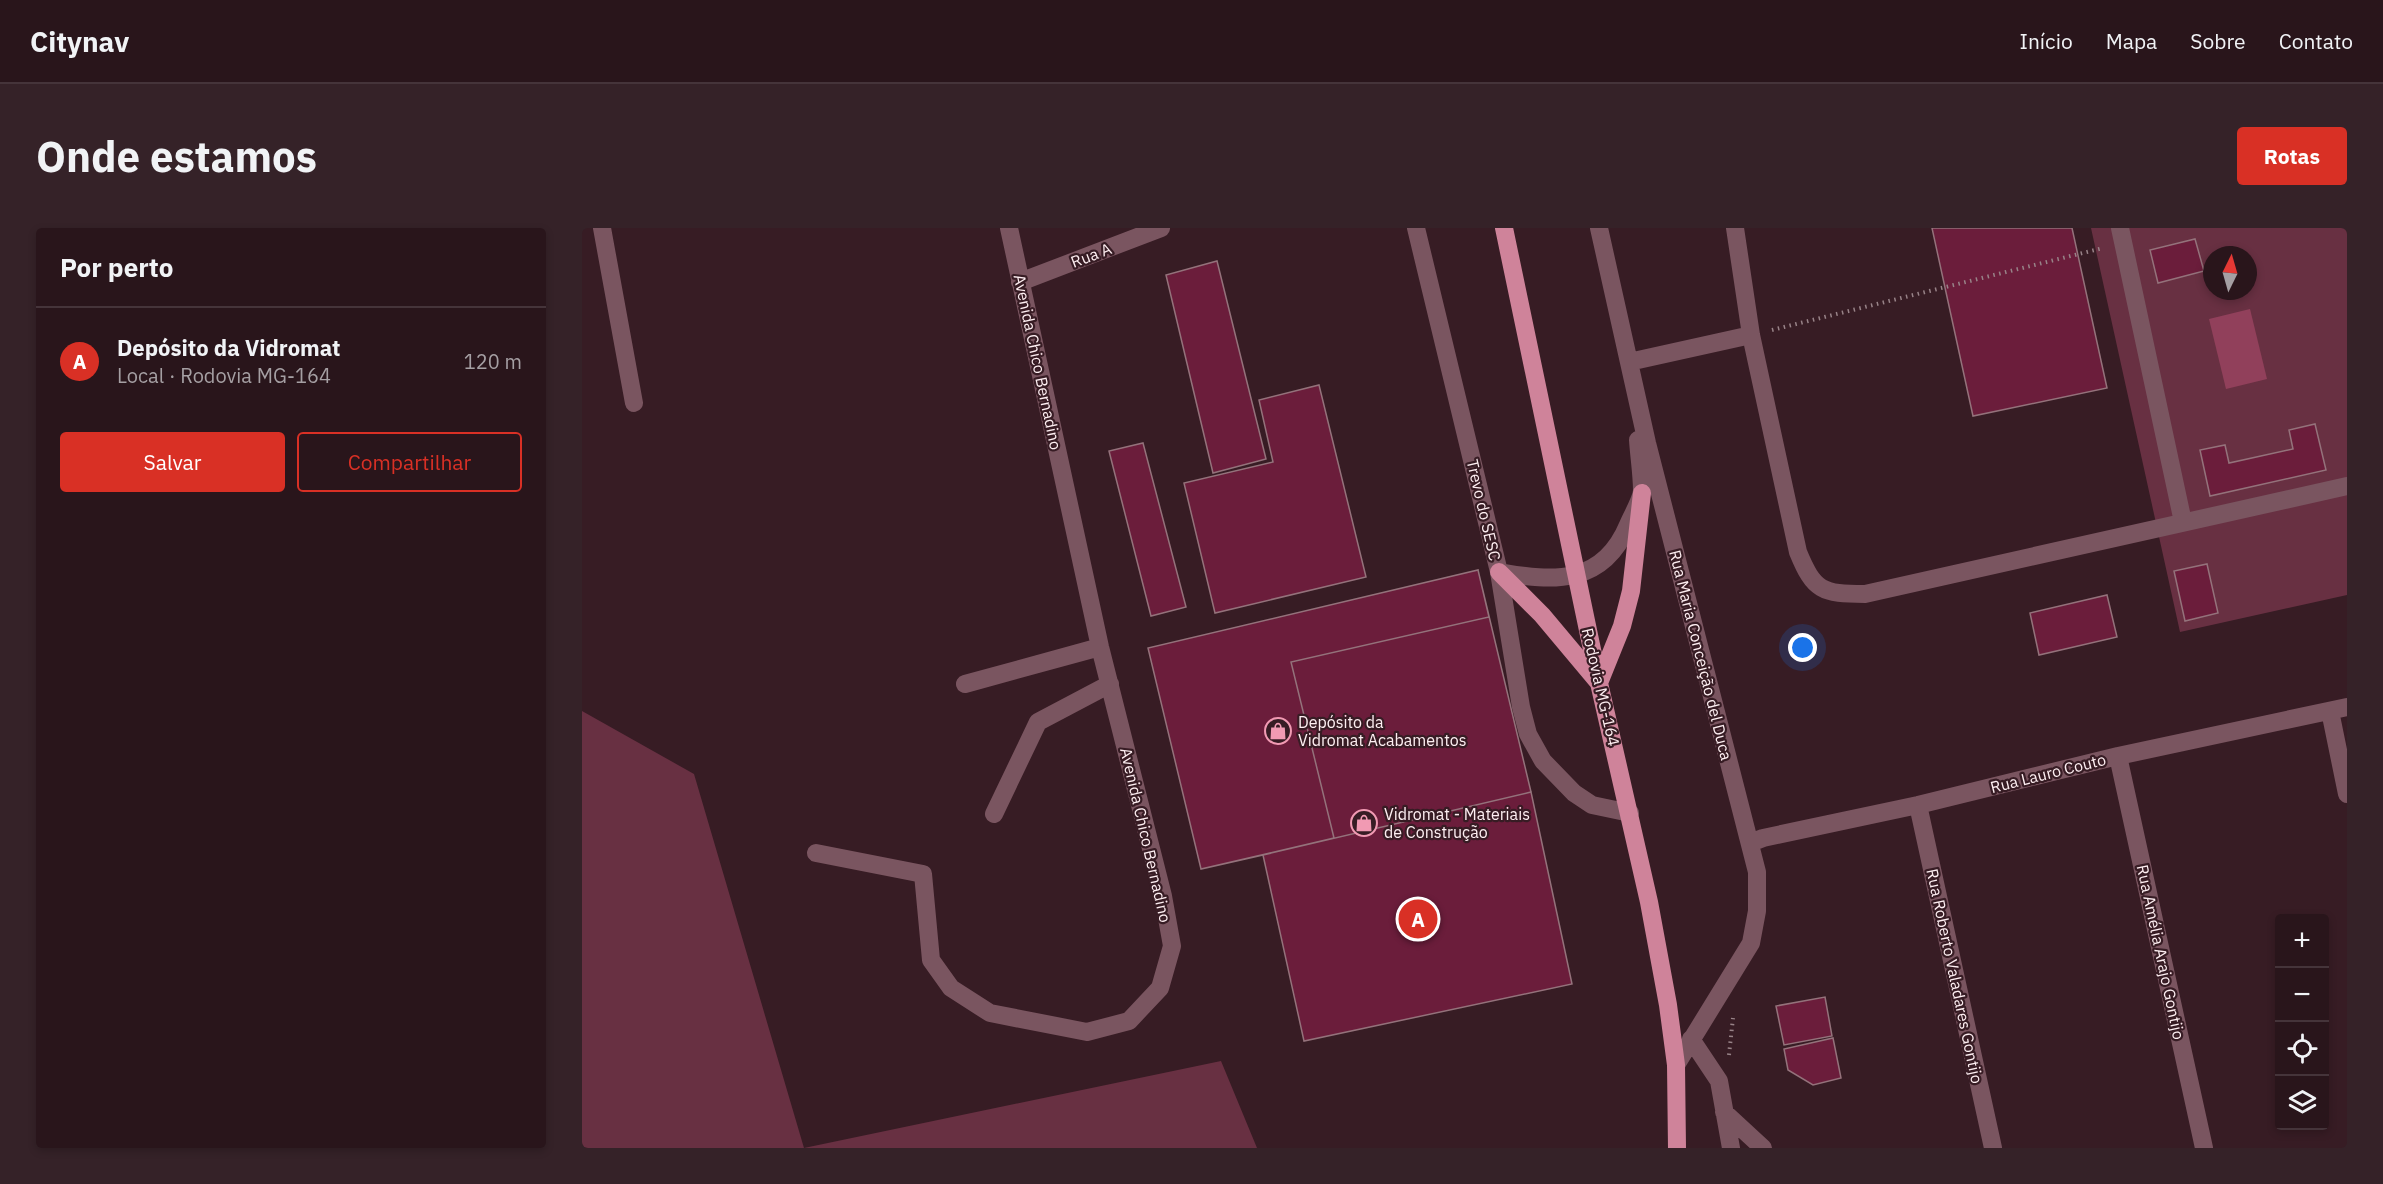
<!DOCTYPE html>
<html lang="pt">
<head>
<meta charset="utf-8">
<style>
  body { margin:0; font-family:"IBM Plex Sans",sans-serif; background:#352228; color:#f1f3f6 }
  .controls { position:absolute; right:18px; bottom:18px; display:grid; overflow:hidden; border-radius:6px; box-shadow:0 3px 9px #0003 }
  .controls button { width:54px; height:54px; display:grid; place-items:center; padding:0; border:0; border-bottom:2px solid #45343a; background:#29151b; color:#f1f3f6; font:30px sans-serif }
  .compass { position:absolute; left:1621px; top:18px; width:54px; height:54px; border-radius:50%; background:#29151b; box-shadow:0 3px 9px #0003; rotate:5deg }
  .you { position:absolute; left:1221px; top:420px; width:21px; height:21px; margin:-15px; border:4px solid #fff; border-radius:50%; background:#1a73e8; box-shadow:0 0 0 9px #1a73e833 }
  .badge { display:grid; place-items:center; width:39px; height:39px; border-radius:50%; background:#d93025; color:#fff; font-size:20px; font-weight:700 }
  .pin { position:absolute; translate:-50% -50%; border:3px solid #fff; box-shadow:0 2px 6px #0006 }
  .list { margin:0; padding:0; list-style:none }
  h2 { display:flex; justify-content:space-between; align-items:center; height:78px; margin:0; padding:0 24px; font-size:26px }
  h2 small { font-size:20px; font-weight:400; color:#a59fa3 }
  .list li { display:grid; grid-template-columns:39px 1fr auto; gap:18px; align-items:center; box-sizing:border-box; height:108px; padding:0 24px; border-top:2px solid #45343a }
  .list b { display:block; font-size:22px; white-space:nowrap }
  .list p { margin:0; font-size:20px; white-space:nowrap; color:#a59fa3 }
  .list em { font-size:20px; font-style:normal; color:#a59fa3 }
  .actions { display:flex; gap:12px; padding:18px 24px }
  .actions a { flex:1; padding:14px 0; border:2px solid #d93025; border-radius:6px; text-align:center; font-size:21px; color:#d93025 }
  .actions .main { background:#d93025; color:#fff }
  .icon { flex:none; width:33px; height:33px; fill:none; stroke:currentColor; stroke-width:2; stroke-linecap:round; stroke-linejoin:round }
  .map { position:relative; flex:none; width:1765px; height:920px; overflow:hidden; border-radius:6px }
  header { display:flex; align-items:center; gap:36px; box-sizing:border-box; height:84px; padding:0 30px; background:#29151b; border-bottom:2px solid #45343a }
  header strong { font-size:28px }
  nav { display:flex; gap:33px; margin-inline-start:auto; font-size:21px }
  .intro { display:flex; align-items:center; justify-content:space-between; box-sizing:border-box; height:144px; padding:0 36px }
  h1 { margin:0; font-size:42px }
  .button { padding:15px 27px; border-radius:6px; background:#d93025; color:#fff; font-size:21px; font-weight:700 }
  main { display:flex; gap:36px; padding:0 36px }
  aside { flex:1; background:#29151b; border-radius:6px; box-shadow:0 3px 9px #0003 }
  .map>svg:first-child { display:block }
  .green { fill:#683042; fill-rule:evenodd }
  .water { fill:#91405b }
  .building { fill:#6b1d3b; stroke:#94727b; stroke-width:1.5 }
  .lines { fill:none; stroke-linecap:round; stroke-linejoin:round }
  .path { stroke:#988388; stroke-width:4; stroke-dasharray:1.5 4.5; stroke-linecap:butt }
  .minor { stroke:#7a5560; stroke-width:18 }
  .major { stroke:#cf839a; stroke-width:18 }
  .labels { text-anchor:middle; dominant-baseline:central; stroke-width:4.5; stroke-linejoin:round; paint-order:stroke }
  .street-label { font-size:16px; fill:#feeff2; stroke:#371c24 }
  .poi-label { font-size:16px; fill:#feeff2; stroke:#371c24; text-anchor:start }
</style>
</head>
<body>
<header>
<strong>Citynav</strong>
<nav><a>Início</a><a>Mapa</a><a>Sobre</a><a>Contato</a></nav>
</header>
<div class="intro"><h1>Onde estamos</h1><a class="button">Rotas</a></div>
<main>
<aside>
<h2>Por perto<small></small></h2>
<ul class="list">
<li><span class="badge">A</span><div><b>Depósito da Vidromat</b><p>Local · Rodovia MG-164</p></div><em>120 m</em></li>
</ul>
<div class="actions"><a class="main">Salvar</a><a>Compartilhar</a></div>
</aside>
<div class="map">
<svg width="1765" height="920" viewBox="0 0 1765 920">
  <rect width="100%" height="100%" fill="#371c24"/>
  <!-- green -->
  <path class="green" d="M1509 0H1765V367L1598 404ZM1630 27H1666V63H1630Z
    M0 483 112 546 222 920 639 833 675 920H0Z"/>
  <!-- water -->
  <path class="water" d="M1668 81 1685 151 1644 161 1627 91Z"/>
  <!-- building -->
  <path class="building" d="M1350 0H1490L1525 160 1391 188Z
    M1613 11 1622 43 1576 55 1568 22Z
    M635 33 684 231 631 245 584 47Z
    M737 157 784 349 633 385 602 255 691 234 677 172Z
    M1733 196 1744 242 1628 268 1618 222 1643 217 1647 235 1711 221 1707 202Z
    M561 215 604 379 569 388 527 223Z
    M1625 336 1636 385 1603 393 1592 343Z
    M896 342 949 564 990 756 722 813 681 627 619 641 566 420Z
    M896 342 907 389 709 434 752 610 619 641 566 420Z
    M1525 367 1535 409 1457 427 1448 385Z
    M949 564 990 756 722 813 681 627Z
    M1243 769 1250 808 1202 817 1194 778Z
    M1251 810 1259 850 1231 857 1206 842 1202 821Z"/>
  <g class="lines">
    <!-- path -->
    <path class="path" d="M1190 102 1521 20
      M1147 827 1151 790"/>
    <!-- minor -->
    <path class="minor" d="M20 0 52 175
      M834 0 917 344C972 354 1021 357 1046 297 1050 287 1059 273 1060 263 1060 246 1057 228 1056 212
      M1017 0 1065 215 1175 644V683L1169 715 1094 837
      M1153 0 1169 107 1216 324C1232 363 1240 366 1283 366L1765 258
      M1538 0 1601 294
      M438 54 579 0
      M1047 134 1169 107
      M917 344 939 479 946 506 961 533 992 565 1010 577 1048 585
      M383 456 518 419
      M1748 483 1765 566
      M1536 528 1622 920
      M1336 577 1411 920
      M412 586 456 494 528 456
      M1168 615 1181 610 1336 577 1536 528 1765 479
      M234 625 341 646 349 732 369 760 408 785 505 804 547 793 578 760 590 718 581 668 518 419 427 0
      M1109 811 1137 853 1149 920
      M1142 884 1181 920"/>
    <!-- major -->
    <path class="major" d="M922 0 1017 455 1067 674 1086 777 1094 837 1095 920
      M917 344 960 387 1017 455 1040 398 1049 363 1060 265"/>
  </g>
  <!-- icons -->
  <defs>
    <symbol id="shop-ring" viewBox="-11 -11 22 22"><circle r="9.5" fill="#371c24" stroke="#f19ab3" stroke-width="1.5"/><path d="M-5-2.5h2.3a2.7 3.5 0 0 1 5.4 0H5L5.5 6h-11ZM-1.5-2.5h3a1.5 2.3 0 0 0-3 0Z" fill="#f19ab3"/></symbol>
  </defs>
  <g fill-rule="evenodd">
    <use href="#shop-ring" x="681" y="488" width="30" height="30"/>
    <use href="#shop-ring" x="767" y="580" width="30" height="30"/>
  </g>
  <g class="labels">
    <!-- street labels -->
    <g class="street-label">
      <text transform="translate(509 27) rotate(-21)">Rua A</text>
      <text transform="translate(456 134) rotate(78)">Avenida Chico Bernadino</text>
      <text transform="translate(902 282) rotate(77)">Trevo do SESC</text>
      <text transform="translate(1119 427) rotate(76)">Rua Maria Conceição del Duca</text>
      <text transform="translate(1019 459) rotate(77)">Rodovia MG-164</text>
      <text transform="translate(1466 545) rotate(-14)">Rua Lauro Couto</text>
      <text transform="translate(564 607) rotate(77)">Avenida Chico Bernadino</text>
      <text transform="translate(1579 724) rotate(78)">Rua Amélia Arajo Gontijo</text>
      <text transform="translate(1373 748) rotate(78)">Rua Roberto Valadares Gontijo</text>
    </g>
    <!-- poi labels -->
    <g class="poi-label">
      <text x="716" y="494">Depósito da<tspan x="716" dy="18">Vidromat Acabamentos</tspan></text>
      <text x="802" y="586">Vidromat - Materiais<tspan x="802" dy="18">de Construção</tspan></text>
    </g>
  </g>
</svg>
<div class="controls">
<button>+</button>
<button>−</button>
<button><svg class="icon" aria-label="locate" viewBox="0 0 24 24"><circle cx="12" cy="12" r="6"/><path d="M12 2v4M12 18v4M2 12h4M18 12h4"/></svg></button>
<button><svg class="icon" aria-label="layers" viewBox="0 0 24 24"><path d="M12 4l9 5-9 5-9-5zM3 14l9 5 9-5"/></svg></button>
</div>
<svg class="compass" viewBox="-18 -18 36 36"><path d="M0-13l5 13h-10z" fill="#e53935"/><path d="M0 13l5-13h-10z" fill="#a59fa3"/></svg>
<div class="you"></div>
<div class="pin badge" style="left:836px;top:691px">A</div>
</div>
</main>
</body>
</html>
